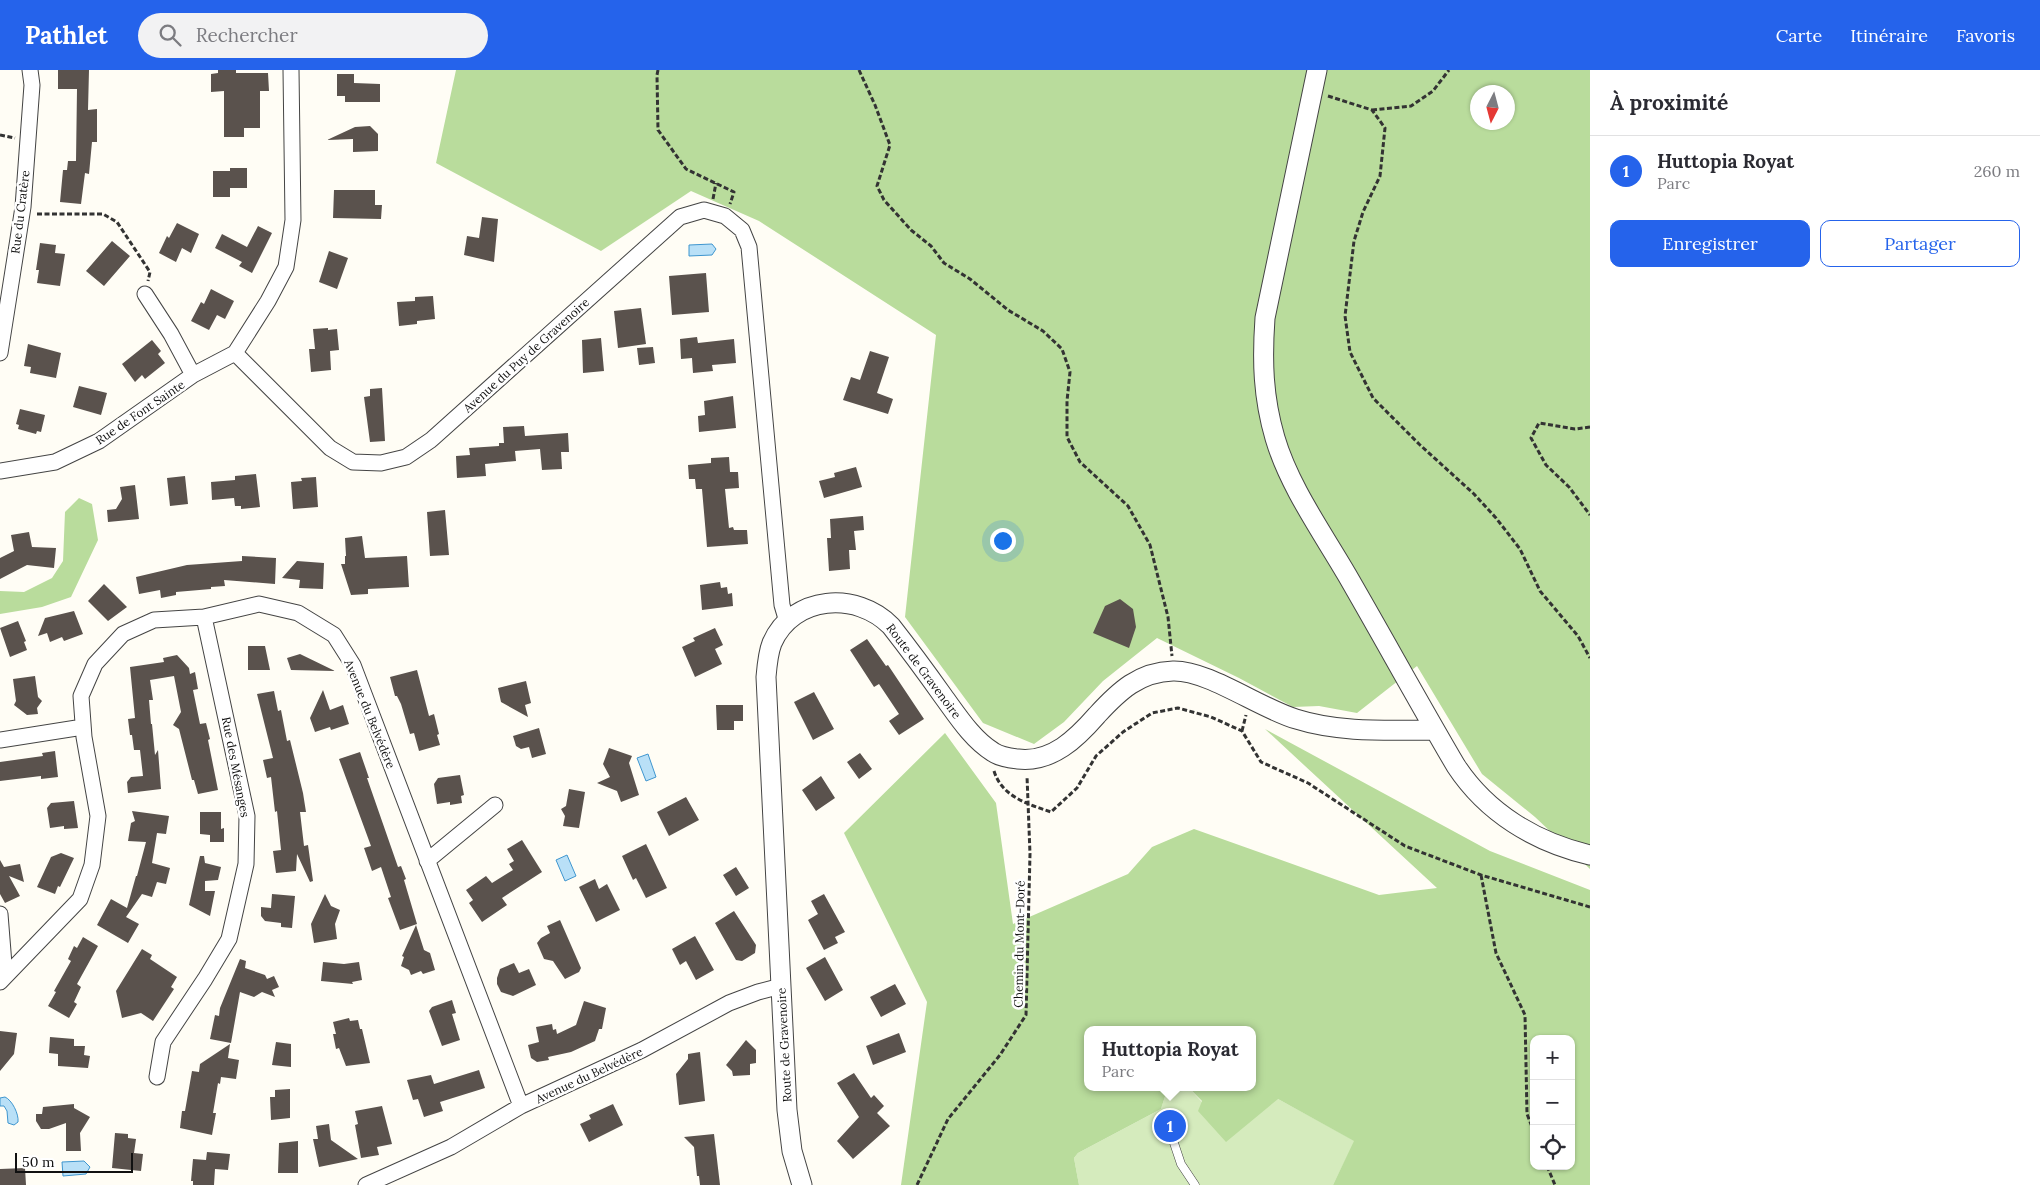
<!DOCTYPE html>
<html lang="fr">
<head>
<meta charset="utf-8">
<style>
  body { margin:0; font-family:Lora,serif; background:#f2f2f3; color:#2b2b33 }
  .controls { position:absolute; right:15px; bottom:15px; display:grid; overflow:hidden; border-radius:10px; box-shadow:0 1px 4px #0004 }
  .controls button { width:45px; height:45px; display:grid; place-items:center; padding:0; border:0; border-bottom:1px solid #e1e1e2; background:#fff; color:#2b2b33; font:25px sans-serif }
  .compass { position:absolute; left:1470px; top:15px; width:45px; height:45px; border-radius:50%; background:#fff; box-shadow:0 1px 4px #0004; rotate:186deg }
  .scale { position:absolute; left:15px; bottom:12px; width:118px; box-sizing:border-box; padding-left:5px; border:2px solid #111; border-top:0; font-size:14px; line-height:18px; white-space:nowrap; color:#111; -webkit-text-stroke:4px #fff; paint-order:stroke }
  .you { position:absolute; left:1002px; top:470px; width:18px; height:18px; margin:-12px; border:4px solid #fff; border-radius:50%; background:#1a73e8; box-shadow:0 0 0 8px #1a73e833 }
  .badge { display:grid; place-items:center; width:32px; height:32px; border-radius:50%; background:#2563eb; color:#fff; font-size:16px; font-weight:700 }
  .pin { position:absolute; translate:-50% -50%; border:2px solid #fff; box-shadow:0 1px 5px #0006 }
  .popup { position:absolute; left:1084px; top:956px; width:172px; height:65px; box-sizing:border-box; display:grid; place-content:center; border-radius:10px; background:#fff; filter:drop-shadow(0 1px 4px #0005); font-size:16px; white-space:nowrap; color:#7c7c81 }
  .popup b { font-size:19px; color:#2b2b33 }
  .popup::after { content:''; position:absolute; left:50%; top:100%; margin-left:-10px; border:10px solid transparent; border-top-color:#fff }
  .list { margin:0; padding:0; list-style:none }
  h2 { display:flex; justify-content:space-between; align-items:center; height:65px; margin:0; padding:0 20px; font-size:21px }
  h2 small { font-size:16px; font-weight:400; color:#7c7c81 }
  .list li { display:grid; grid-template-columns:32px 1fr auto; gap:15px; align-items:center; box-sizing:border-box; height:70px; padding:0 20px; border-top:1px solid #e1e1e2 }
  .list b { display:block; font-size:19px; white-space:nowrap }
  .list p { margin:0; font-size:16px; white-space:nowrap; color:#7c7c81 }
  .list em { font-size:16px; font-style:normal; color:#7c7c81 }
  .actions { display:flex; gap:10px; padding:15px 20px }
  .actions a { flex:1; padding:11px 0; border:1px solid #2563eb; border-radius:10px; text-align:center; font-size:18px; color:#2563eb }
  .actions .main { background:#2563eb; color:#fff }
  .icon { flex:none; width:28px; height:28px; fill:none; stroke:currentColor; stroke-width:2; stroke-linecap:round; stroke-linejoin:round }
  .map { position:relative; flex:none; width:1590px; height:1115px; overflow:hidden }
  header { display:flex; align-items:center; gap:30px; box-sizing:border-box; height:70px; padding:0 25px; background:#2563eb; color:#fff }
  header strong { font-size:24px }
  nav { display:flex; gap:28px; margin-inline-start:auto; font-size:18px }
  .search { width:350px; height:45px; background:#f2f2f3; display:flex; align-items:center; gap:12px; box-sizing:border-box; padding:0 18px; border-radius:28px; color:#7c7c81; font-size:19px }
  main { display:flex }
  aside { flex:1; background:#fff }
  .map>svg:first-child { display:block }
  .green { fill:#d5ebbd }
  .forest { fill:#b9dc9c; fill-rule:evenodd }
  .water { fill:#b9e0f7; stroke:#3f96cf }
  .building { fill:#5a524d }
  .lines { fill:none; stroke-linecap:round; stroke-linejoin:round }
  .service-casing { stroke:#444; stroke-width:9 }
  .minor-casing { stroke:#444; stroke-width:17 }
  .tertiary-casing { stroke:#444; stroke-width:21 }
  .path { stroke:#333; stroke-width:3; stroke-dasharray:5 2.5; stroke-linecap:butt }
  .service { stroke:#fff; stroke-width:8 }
  .minor { stroke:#fff; stroke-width:15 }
  .tertiary { stroke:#fff; stroke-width:19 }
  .labels { text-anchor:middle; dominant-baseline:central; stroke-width:5; stroke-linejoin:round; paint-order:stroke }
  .street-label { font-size:12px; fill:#111; stroke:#fff }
</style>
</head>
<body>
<header>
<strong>Pathlet</strong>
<div class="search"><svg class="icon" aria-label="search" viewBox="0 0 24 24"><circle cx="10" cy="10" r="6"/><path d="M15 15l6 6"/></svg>Rechercher</div>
<nav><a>Carte</a><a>Itinéraire</a><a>Favoris</a></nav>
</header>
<main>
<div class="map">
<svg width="1590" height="1115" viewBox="0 0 1590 1115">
  <rect width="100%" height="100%" fill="#fffdf5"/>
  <!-- green -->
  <path class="green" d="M1168 1017H1188L1202 1032 1278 1029 1355 1071 1333 1115H1079L1074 1088 1078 1083 1161 1039Z"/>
  <!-- forest -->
  <path class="forest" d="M456 0H1590V799L1535 747 1482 704 1417 596 1357 643 1319 636 1293 637 1239 608 1157 568 1103 611 1064 652 1034 674 983 653 905 547 936 265 759 151 691 121 601 181 436 93ZM1478 22H1508V52H1478Z
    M79 428 92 434 98 470 71 527 42 537 0 544V521L24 522 52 508 63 491 65 442Z
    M1265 659 1490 781 1590 820V1115H1333L1354 1071 1278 1029 1226 1072 1198 1041 1202 1031 1188 1017H1252V960H1088V1017H1168L1161 1039 1078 1083 1074 1088 1079 1115H901L927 932 844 763 945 663 996 733 1013 854 1128 804 1152 777 1194 759 1379 825 1437 818ZM1534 969H1571V1096H1534Z"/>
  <!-- water -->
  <path class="water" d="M712 174 716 179 712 185 689 186V175Z
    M648 684 656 707 646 711 637 688Z
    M567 785 576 806 565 811 556 790Z
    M5 1027C12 1030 19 1044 18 1052L14 1055 8 1053 7 1041 4 1036H0V1028Z
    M84 1091 90 1097 86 1104 63 1106 62 1092Z"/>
  <!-- building -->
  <path class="building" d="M58 0H89L88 40 97 39V72H92L89 104 85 103 81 134 60 132 63 100H67L68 91H76L77 19H58Z
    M218 0H236V3H268L269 21H260V58H244V67H224V21L211 22V4L218 3Z
    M337 4H354V13L380 14V32H345V26H337Z
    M370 56 378 64V81L353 82V69L327 70 355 57Z
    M230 98H247V118H230V127H213V101H230Z
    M334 120H375V135H382L381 149 333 148Z
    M482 147 498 149 494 192 464 185 467 166 479 168Z
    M177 153 199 164 191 183 182 178 176 192 159 183 167 166 169 168Z
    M258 156 272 163 252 203 239 196 242 192 215 178 222 164 247 177Z
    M112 171 130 186 104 216 86 201Z
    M40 173 56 175 55 183 65 184 60 216 37 213 39 200H36Z
    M329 181 348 188 337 219 319 212Z
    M706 203 709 242 672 245 669 206Z
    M211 219 234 231 225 249 217 245 209 260 191 251 201 232 204 234Z
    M433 226 435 249 417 251V254L399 256 397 232 415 231V227Z
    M641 238 646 274 618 278 614 241Z
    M328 258V260L337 259 339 280 330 281 331 300 311 302 309 279H315L313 259Z
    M697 267 698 273 734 269 736 293 712 295 713 301 693 303 692 288 681 289 680 269Z
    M601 268 604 301 583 303 582 270Z
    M152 270 161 281 158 284 165 293 145 309 142 305 135 312 122 294Z
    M28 274 61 283 56 308 30 303 31 297 24 296Z
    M653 277 655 293 639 295 637 278Z
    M870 281 889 287 877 323 893 329 888 344 843 330 851 307 860 310Z
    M79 316 107 323 101 345 73 337Z
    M382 318 385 371 370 372 364 327 370 326V319Z
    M733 326 736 358 699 362 698 346 705 345 704 331Z
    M20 339 45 345 41 362 37 361 36 364 18 359 19 355 16 354Z
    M524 356 525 366 568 363 569 382H561L562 399 542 400 540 379 515 381 516 391 485 394 486 406 457 408 456 386 470 385 469 378 499 376V373H504L503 357Z
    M729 387 730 402H738L739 418 725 419 729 458 733 457 734 460H747L748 474 707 477 702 419H696L695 409H689L688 395 711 393V388Z
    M856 397 862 417 824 428 819 411 835 407 834 403Z
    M256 404 260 437 241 439V436H235L234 428 212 430 211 412 235 410V406Z
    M185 406 188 434 170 436 167 408Z
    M316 407 318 437 293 439 291 412 302 411 301 408Z
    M135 415 139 449 108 452 107 440 116 439 122 429 120 417Z
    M445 440 449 485 430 486 427 442Z
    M863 446 864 460 854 461 856 480H849L850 499 829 501 827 468H831L830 449Z
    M29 462 32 477 56 478 54 498 27 495 0 509V488L14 481 11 465Z
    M362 466 365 488 407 486 409 517 368 519V524L351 525 341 494H345V486H346L345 468Z
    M242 486 276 488 275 514 224 510 225 516 211 517V519L176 522V525L161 528 160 520 139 524 136 507 187 495 242 491Z
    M297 491 324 493 323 519 299 518 300 510 282 508Z
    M720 512 721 518 727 517 728 524 732 523 733 536 702 540 700 515Z
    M104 514 127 537 108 551 88 531Z
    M1120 529 1133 539 1136 557 1129 578 1093 563 1105 536Z
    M74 541 83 564 64 571 62 567 50 572 47 563 38 566 45 548Z
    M18 551 26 571 24 572 27 580 10 587 0 558Z
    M715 558 723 575 715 579 722 594 695 607 682 577 695 571 693 568Z
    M867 569 886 596 888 595 924 649 899 665 889 651 899 644 879 614 874 617 850 580Z
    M248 576H265L270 600H248Z
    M300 584 335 601 291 600 287 588Z
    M177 585 189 598 190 604 195 602 198 619 193 620 200 654 206 653 210 669 208 670 218 720 198 724 194 710H192L179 659 173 655 181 642 174 606 150 610 153 630H149L151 654H152L155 685 158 680 161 719 128 723 127 712 131 707 143 706 140 680H134L132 665H130L128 649 135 648 130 597 164 592 163 588Z
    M417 600 429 646 434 644 439 664 437 665 440 675 419 681 414 663 410 664 401 634 397 626H395L390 607Z
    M35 606 38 627 42 631 37 638 38 644 27 645 14 635 16 631 13 609Z
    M526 611 531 633 525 635 528 647 501 632 498 618Z
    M323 620 330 640 343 635 349 654 331 660 330 657 315 662 310 648Z
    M274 621 278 641 281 640 287 671 290 670 303 723 306 742H300L304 776 308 775 313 811 310 812 297 784 296 801 276 803 273 781 281 780 277 741 275 742 271 707 267 708 263 690 273 688 257 624Z
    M814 622 834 659 813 670 794 632Z
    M716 635H743V651H734V660H717Z
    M539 658 546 684 532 688 529 677 521 679 516 676 513 666Z
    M609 678 632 686 629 693 639 725 621 732 617 721 597 713 610 707 603 694Z
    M55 681 58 707 41 709V706L0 711V692L43 686 42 683Z
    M360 682 369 708H367L398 797 401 796 406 809 404 810 417 854 400 860 388 828 391 827 381 797 372 801 364 778 371 776 339 689Z
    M860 683 872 699 859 709 847 692Z
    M460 705 464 725 461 726 462 733 450 735V732L437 734 434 714 438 708Z
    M821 706 835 728 816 741 802 720Z
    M569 719 585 722 579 758 563 756 565 746 561 739 566 736Z
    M686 727 699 750 669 766 657 742Z
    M74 731 78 758 64 759V756L50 758 47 738 51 733Z
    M132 741 169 746 166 764 157 763 152 793 170 798 166 814 157 812 152 827 142 824 126 847 139 854 128 873 97 855 111 829 127 838 136 806H137L146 772 128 771 131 753 135 751Z
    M200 742H221V759L224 758V772H210V765L200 764Z
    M522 770 542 802 502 828 507 835 482 852 469 833 473 830 466 820 486 806 492 813 513 800 509 794 514 791 507 779Z
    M646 774 667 818 646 828 636 808 633 810 622 786Z
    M61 783 74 788 60 817 58 816 55 824 37 817 51 787Z
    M200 786H204L205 793 221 797 218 810 205 811V821H215L210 846 189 835Z
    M0 790 4 797 20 794 24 812 9 806 20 826 5 833 0 824Z
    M736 797 749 818 736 826 723 805Z
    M595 809 599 819 607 814 620 840 596 852 579 817Z
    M272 824 295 826 292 858 281 857V853L265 851 261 846V837L271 838Z
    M325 824 331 836 340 840 335 854 337 869 314 873 311 854Z
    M824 824 845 862 835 867 838 873 824 880 808 850 818 844 811 831Z
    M734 841 756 875 755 883 742 891 736 890 715 853Z
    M560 850 581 898 579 902 565 909 553 891 544 889 537 873 541 868 550 863 547 856Z
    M416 855 424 880 430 883 435 900 423 904 421 901 411 905 409 900 401 896 404 887 402 886Z
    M695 866 714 900 696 910 686 891 680 895 672 879Z
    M83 867 98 876 77 914 81 917 74 932 77 934 69 948 48 936 56 922 54 921 71 891 68 889 74 876 77 878Z
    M142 879 152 885 150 889 177 907 171 917 174 919 153 951 141 943 122 948 116 921Z
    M825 887 843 920 825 931 806 898Z
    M240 889 246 891 245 898 265 905 267 909 274 906 279 917 272 920 275 927 262 922 254 927 240 922 231 973 210 969 215 945 219 946 220 938Z
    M323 892 344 894 359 892 362 910 352 912 353 914 321 911Z
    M514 893 519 903 529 899 536 915 513 926 501 922 497 914V908L500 899Z
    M895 914 906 934 881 947 870 927Z
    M452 930 456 943 452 944 460 970 442 976 429 941 432 937Z
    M584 931 606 938 602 959H599L595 971 571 982 548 987 549 990 537 992 531 988 528 975 539 972 536 957 552 954 553 960 556 959 557 964 576 955Z
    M349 948 350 951 358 950 360 959H362L370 993 346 996 339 978 336 979 333 964H336L333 952Z
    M0 961 17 963 14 984 0 1001Z
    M899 963 906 982 873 995 866 976Z
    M50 967 74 969V976H85L84 985 90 986 88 998 58 996V984L49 983Z
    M746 970 756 980V993L750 994V1005L733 1006 732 1001 726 995Z
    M276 972 291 974V997L272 995Z
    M230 974 228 988 239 990 236 1009 221 1007 220 1014 218 1013 213 1043H216L212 1065 180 1058 182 1041H185L192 1001 199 1002 200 994Z
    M700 982 705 1031 679 1035 676 1004 688 989V984Z
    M479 1000 485 1018 440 1032 443 1041 424 1047 418 1029 413 1030 407 1010 431 1005 434 1014Z
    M854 1003 871 1028 874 1025 884 1036 877 1043 890 1056 853 1089 837 1071 859 1047 837 1013Z
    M290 1019V1048L271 1050 270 1027H275V1020Z
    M74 1034V1038L90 1047 80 1063 81 1081H66V1053L49 1059H41L36 1051V1044H42L43 1037Z
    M613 1034 623 1055 589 1072 580 1054 591 1049 589 1045Z
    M382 1036 392 1074 377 1077 379 1085 361 1088 355 1055 358 1054 355 1041Z
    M329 1054 331 1070 358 1089 319 1097 313 1069H318L316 1056Z
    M115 1063 128 1064V1068L136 1069 134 1083 143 1084 141 1101 112 1098Z
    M714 1064 720 1115H700L699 1106H697L694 1077 684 1067Z
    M298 1071V1103H278L279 1073Z
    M207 1082 230 1084 228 1100 215 1099 214 1115H193V1111H191L193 1089 206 1090Z
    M25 1098 26 1115H0V1099Z"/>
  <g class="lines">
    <defs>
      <path id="service" d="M1174 1073 1181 1094 1195 1115"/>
      <path id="minor" d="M145 224 171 264 193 305
        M0 283 23 137 32 15 30 0
        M235 283 330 378 353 392 381 393 406 387 431 370 680 147 704 140 725 146 742 160 749 177 782 535 787 552
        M0 401 55 392 99 371 193 305 235 283 268 231 286 197 293 150 291 0
        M0 670 83 657
        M427 791 495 735
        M0 844 5 907
        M0 912 80 829 92 795 98 746 84 667 81 626 95 594 123 564 154 550 204 547 259 534 298 543 334 565 353 595 521 1036
        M157 1007 163 972 205 909 229 869 246 794 247 746 204 547
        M366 1115 451 1077 521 1036 642 980 729 933 758 922 781 916"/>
      <path id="tertiary" d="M1317 0 1265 248C1262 291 1263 327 1275 368 1289 416 1322 462 1347 505 1384 569 1419 633 1456 696 1487 743 1535 772 1590 785
        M802 1115 792 1081 787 1040 766 607C767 595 768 583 772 573 793 525 857 521 891 556 909 579 926 602 943 626 957 645 972 669 993 682 1000 687 1010 688 1018 689 1052 693 1077 668 1097 645 1119 621 1139 602 1173 601 1208 600 1259 638 1296 649 1340 663 1388 660 1435 660"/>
    </defs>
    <!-- service casing -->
    <use href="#service" class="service-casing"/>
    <!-- minor casing -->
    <use href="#minor" class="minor-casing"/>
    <!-- tertiary casing -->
    <use href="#tertiary" class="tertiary-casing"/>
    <!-- path -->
    <path class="path" d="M658 0 657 5 658 60 686 99 734 122 730 134
      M859 0 875 35 890 75 877 116 884 130 911 160 931 176 944 193 970 209 1008 240 1043 261 1062 279 1070 302 1067 331V367L1080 392 1128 436 1150 475 1168 547 1172 586
      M1328 26 1372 40 1385 58 1380 106 1363 142 1354 171 1345 246 1350 282 1373 328 1419 374 1474 424 1496 448 1520 479 1540 521 1578 566 1590 588
      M1372 40 1411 36 1433 21 1449 0
      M0 65 15 68
      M713 129 716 113
      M37 144H103L117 152 150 202 148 211
      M1590 357 1575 359 1539 353 1531 368 1546 395 1569 417 1590 445
      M1242 661 1246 645
      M994 701C1002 727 1028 734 1051 742L1077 718 1096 686 1123 662 1152 643 1178 638 1211 647 1242 661 1261 692 1308 713 1405 776 1481 805 1590 837
      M1481 805 1496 883 1525 945 1527 1044 1534 1062
      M1547 1096 1555 1115
      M917 1115 948 1049 1000 985 1026 945 1030 784 1027 706"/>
    <!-- service -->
    <use href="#service" class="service"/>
    <!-- minor -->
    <use href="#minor" class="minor"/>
    <!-- tertiary -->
    <use href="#tertiary" class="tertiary"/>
  </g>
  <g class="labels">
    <!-- street labels -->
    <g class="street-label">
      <text transform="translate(20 142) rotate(-83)">Rue du Cratère</text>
      <text transform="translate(526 285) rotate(-42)">Avenue du Puy de Gravenoire</text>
      <text transform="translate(140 342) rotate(-34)">Rue de Font Sainte</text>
      <text transform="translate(924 601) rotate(53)">Route de Gravenoire</text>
      <text transform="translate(370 644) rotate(68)">Avenue du Belvédère</text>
      <text transform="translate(236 697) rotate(79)">Rue des Mésanges</text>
      <text transform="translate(1019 874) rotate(-89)">Chemin du Mont-Doré</text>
      <text transform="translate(784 975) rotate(-93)">Route de Gravenoire</text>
      <text transform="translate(589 1005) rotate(-25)">Avenue du Belvédère</text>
    </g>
  </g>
</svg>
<div class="controls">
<button>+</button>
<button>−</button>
<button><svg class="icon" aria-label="locate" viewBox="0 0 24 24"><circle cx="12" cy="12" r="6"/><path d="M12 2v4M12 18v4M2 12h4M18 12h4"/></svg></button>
</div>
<svg class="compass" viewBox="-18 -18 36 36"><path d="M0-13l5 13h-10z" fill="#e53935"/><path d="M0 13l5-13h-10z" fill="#7c7c81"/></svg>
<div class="scale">50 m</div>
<div class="you"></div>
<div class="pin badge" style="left:1170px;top:1056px">1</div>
<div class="popup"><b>Huttopia Royat</b>Parc</div>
</div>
<aside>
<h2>À proximité<small></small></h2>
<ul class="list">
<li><span class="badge">1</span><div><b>Huttopia Royat</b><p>Parc</p></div><em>260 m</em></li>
</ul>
<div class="actions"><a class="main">Enregistrer</a><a>Partager</a></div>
</aside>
</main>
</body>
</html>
